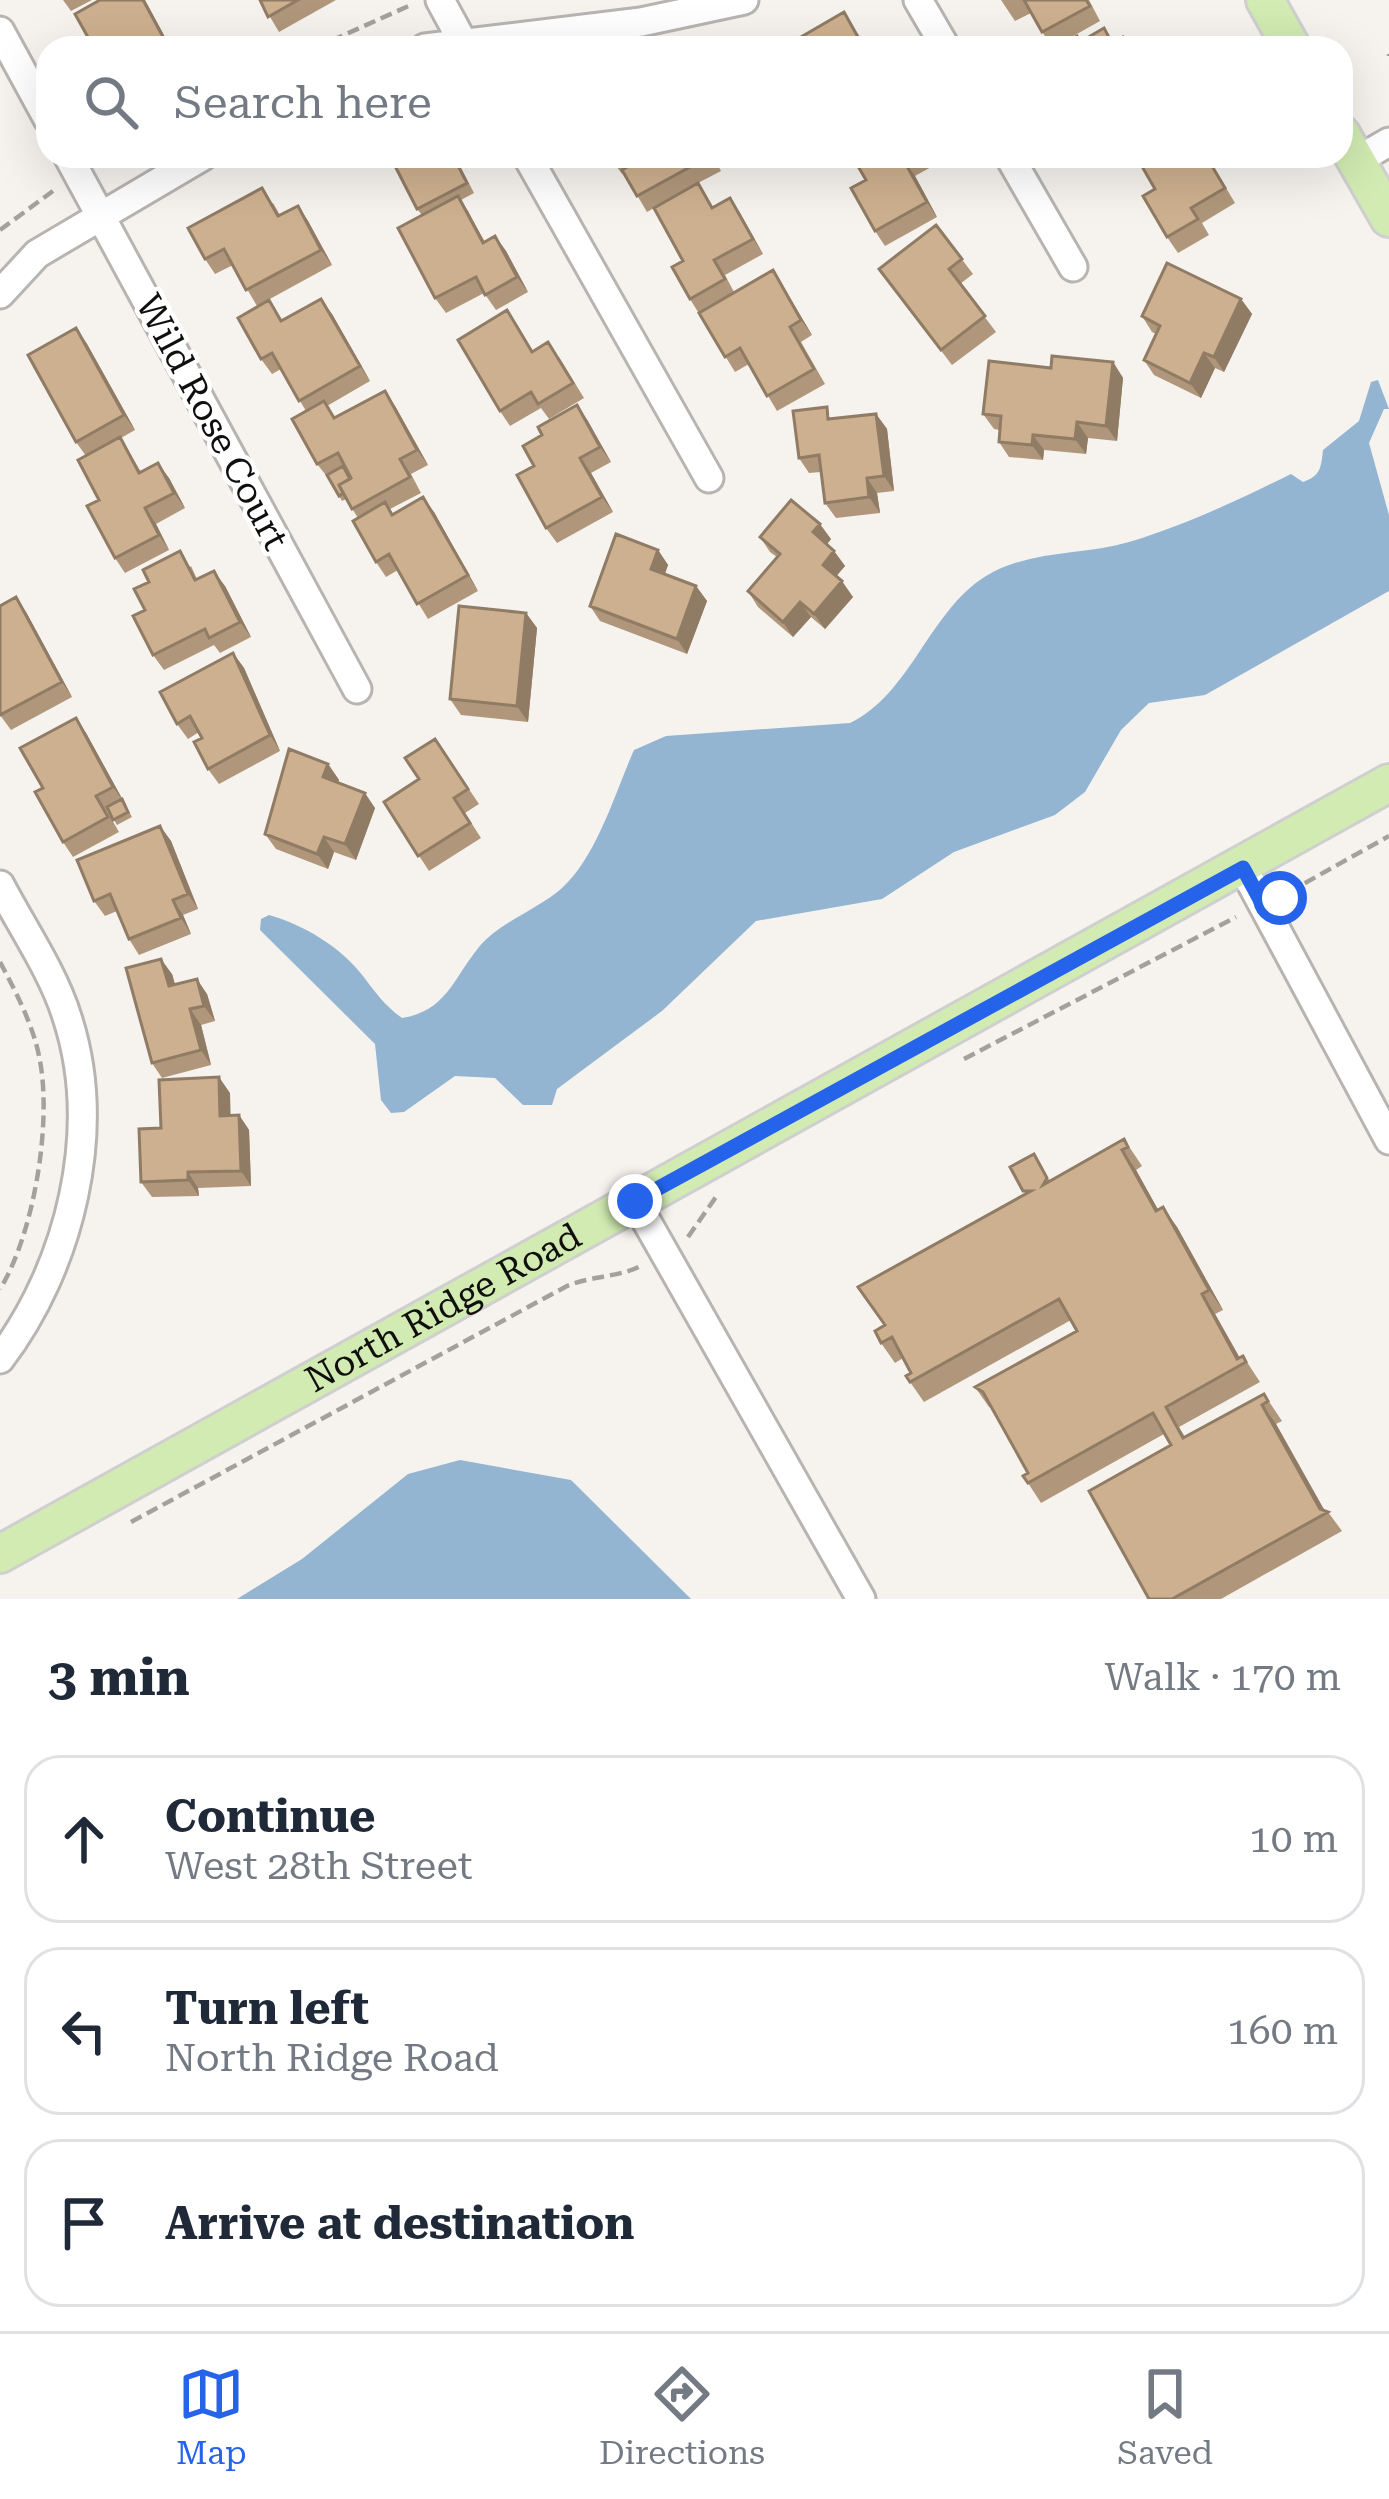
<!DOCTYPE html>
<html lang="en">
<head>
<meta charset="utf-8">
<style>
  body { margin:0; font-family:"Roboto Serif",serif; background:#f2f2f3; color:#1f2937 }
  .stop { position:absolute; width:36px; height:36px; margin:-27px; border:9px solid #2563eb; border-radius:50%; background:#fff }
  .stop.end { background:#2563eb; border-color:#fff; box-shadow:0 3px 12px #0008 }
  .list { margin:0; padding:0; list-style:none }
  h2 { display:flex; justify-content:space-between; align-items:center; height:156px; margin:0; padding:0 48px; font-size:51px }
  h2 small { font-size:39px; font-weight:400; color:#747a83 }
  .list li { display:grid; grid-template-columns:78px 1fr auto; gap:36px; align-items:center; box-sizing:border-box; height:168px; margin:0 24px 24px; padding:0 24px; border:3px solid #e0e1e3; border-radius:36px }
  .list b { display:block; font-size:45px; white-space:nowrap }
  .list p { margin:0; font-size:39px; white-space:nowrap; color:#747a83 }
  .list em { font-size:39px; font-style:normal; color:#747a83 }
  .icon { flex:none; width:66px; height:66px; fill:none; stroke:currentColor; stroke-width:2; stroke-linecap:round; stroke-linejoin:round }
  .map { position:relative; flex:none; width:1389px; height:1599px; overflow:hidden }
  .search { position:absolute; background:#fff; box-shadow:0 12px 48px #0002; left:36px; right:36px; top:36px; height:132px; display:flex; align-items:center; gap:30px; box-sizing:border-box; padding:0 42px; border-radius:36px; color:#747a83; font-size:45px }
  .sheet { height:732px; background:#fff }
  nav { display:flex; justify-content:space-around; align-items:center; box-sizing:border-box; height:168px; border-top:3px solid #e0e1e3; background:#fff; font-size:33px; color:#747a83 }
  nav a { display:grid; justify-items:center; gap:6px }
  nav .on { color:#2563eb }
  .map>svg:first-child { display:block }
  .water { fill:#93b5d2 }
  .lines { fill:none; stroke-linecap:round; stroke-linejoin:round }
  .minor-casing { stroke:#b8b4b1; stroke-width:33 }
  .major-casing { stroke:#cfcfcf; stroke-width:42 }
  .path { stroke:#a3a19e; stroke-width:4.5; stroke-dasharray:12 6; stroke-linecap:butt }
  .minor { stroke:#fff; stroke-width:27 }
  .major { stroke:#d1ebb2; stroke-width:36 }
  .wall { fill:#b0977b }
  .shaded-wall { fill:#907b64 }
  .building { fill:#cdb08f; stroke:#907b64; stroke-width:3 }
  .route { stroke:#2563eb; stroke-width:15 }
  .labels { text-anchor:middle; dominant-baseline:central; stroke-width:9; stroke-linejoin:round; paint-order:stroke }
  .street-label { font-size:36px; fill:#100f0e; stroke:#fff }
</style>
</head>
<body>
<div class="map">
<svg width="1389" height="1599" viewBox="0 0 1389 1599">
  <rect width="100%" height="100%" fill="#f6f3ef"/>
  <!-- water -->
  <path class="water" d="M1378 380 1389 409H1384L1369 443 1389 515V591L1205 695 1149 703 1121 730 1085 792 1055 815 954 852 882 899 756 921 662 1011 557 1089 552 1105H523L495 1078 455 1076 404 1112 391 1113 381 1100 375 1044 260 930 261 919 269 915C304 925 341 947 363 976 376 993 384 1005 402 1018 446 1011 453 979 479 947 500 922 537 910 562 888 597 856 615 793 634 750L666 736 850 723C911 694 929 611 986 576 1031 549 1082 556 1129 542 1186 525 1238 500 1291 474L1303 482C1321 476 1321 467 1323 450L1359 421 1371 382Z
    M460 1460 571 1480 691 1599H237L302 1559 408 1474Z"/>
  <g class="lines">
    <defs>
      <path id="minor" d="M440 0 466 48
        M918 0 946 48
        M0 31 48 119
        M425 48 641 22 744 0
        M68 156 357 689
        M527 156 709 478
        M1009 156 1073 267
        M1356 161 1389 142
        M0 294 37 254 203 156
        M1243 868 1389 1140
        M0 885C22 927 53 972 67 1017 104 1130 70 1267 0 1359
        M635 1201 861 1599"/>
      <g id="major">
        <path d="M1265 0 1292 48"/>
        <path d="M1341 134 1389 218"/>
        <path id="s1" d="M0 1554 1389 783"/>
      </g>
    </defs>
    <!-- minor casing -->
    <use href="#minor" class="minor-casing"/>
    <!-- major casing -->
    <use href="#major" class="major-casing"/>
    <!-- path -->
    <path class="path" d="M315 48 413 4
      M1389 54V56
      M0 230 53 191
      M1289 892 1389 836
      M0 962C15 990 33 1025 39 1056 53 1120 34 1234 0 1289
      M964 1059 1236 917
      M688 1237 718 1194
      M131 1522 567 1286C594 1275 622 1277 642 1265"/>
    <!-- minor -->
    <use href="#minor" class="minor"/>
    <!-- major -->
    <use href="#major" class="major"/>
  </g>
  <!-- wall -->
  <path class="wall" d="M63 0H92L71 11Z
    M260 0H336L279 32Z
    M1001 0H1089L1100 21 1052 48 1031 13 1015 21Z
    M844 12 867 48H782Z
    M399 156H455L474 193 461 200 485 242 495 236 506 251 528 292 496 310 484 293 446 313 435 298 422 215 417 209Z
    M609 156H713L721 171 698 183 713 207 730 198 763 254 725 275 734 292 773 270 812 335 801 342 825 384 777 411 749 364 735 372 690 299 683 261 686 190 647 212 624 173 622 174Z
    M852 156H927L933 166 915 176 937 217 885 246 875 231 866 180Z
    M1207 156 1235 203 1202 223 1209 235 1178 253 1167 237Z
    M273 203 280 215 298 206 308 221 332 265 257 306 233 265 215 274 205 259Z
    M936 225 973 274 960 284 996 332 952 365 890 284Z
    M1241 299 1252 314 1224 372 1215 368 1201 398 1154 375 1144 360 1156 334 1152 332 1142 316Z
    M332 314 370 381 327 406 335 417 395 406 428 465 411 474 421 493 390 509 393 514 434 512 478 591 428 619 398 570 386 577 376 562 358 518 346 499 342 501 329 479 317 464 306 411 281 369 272 374 261 359 283 320Z
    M518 326 533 351 559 357 584 398 549 419 541 408 510 426 500 411Z
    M76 328 87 344 135 430 121 438 141 472 169 478 185 508 156 524 169 550 125 573 115 558 86 456 76 442Z
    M1113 362 1123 378 1117 441 1088 438 1086 454 1044 450 1043 460 1009 457 999 442 1000 430 994 429 983 414 1051 368Z
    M577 405 611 462 591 473 613 512 557 543 546 528 542 435Z
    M876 414 887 429 894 491 877 493 880 513 836 518 825 503 821 472 809 473 799 458 835 419Z
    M760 537 831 539 827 544 834 551 845 566 836 576 853 597 825 629 811 617 793 637 758 607 748 591 777 557 770 552Z
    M658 550 668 565 665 574 696 586 707 601 687 654 600 621 590 606Z
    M191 566 197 579 225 586 251 637 220 653 214 645 164 670 153 655 145 610Z
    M26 612 72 697 11 730 0 715Z
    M526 613 537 628 528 722 461 715 450 699Z
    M233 653 244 668 280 751 219 784 208 769 202 738 199 732 188 739 177 724Z
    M86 733 132 817 117 825 108 810 107 811 119 832 73 857 63 842 43 788Z
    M435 739 479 804 465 813 481 838 429 871 384 802 419 779Z
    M328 764 339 780 337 783 375 808 356 860 334 852 328 869 276 849 265 834Z
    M160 826 171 841 198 909 183 915 191 934 139 955 129 939 117 911 105 916 94 901Z
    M172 974 175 985 207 994 215 1021 201 1025 211 1065 162 1078 152 1063Z
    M230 1093V1115H239L249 1130 251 1186 198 1188 199 1196 152 1197 141 1182 161 1128Z
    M1124 1139 1142 1166 1136 1170 1158 1210 1177 1227 1223 1310 1215 1314 1240 1358 1243 1356 1260 1382 1179 1427 1185 1437 1264 1394 1282 1421 1276 1424 1324 1510 1328 1512 1342 1531 1221 1599H1149L1171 1445 1164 1434 1041 1503 1028 1483V1473L993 1409 989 1407 975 1387 1077 1331 1071 1320 924 1402 910 1382 911 1373 903 1358 895 1363 881 1343 1026 1194 1010 1167 1051 1180Z"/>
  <!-- shaded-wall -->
  <path class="shaded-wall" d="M143 0H145L171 48H169Z
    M904 161 915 176 937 217 927 202Z
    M458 196 468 211 493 258 483 243Z
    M730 198 740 213 763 254 753 239Z
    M298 206 308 221 332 265 321 250Z
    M495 236 506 251 528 292 517 277Z
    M773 270 783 286 812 335 801 320Z
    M321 299 332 314 370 381 360 366Z
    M1241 299 1252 314 1224 372 1214 357Z
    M76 328 87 344 135 430 124 415Z
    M1204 353 1215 368 1201 398 1190 383Z
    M1113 362 1123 378 1117 441 1106 426Z
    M385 391 395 406 428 465 417 450Z
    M577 405 588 421 611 462 600 447Z
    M876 414 887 429 894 491 884 476Z
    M1077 422 1088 438 1086 454 1075 439Z
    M1033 435 1044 450 1043 460 1032 445Z
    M580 458 591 473 613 512 602 497Z
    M158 463 169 478 185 508 174 493Z
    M867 478 877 493 880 513 869 497Z
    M423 497 434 512 478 591 468 575Z
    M145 508 156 524 169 550 159 535Z
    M820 524 831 539 824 548 813 532Z
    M658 550 668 565 661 584 651 569Z
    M834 551 845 566 833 580 823 565Z
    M214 571 225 586 251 637 240 622Z
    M842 581 853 597 825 629 814 614Z
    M696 586 707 601 687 654 677 639Z
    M16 597 26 612 72 697 62 682Z
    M800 602 811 617 793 637 783 622Z
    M526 613 537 628 528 722 517 706Z
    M233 653 244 668 280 751 270 735Z
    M76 718 86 733 124 802 113 787Z
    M328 764 339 780 334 792 323 777Z
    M365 793 375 808 356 860 345 844Z
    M160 826 171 841 198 909 188 894Z
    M324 837 334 852 328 869 317 854Z
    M173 900 183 915 191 934 181 918Z
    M161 959 172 974 180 1001 169 986Z
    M197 979 207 994 215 1021 204 1006Z
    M190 1009 201 1025 211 1065 201 1050Z
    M219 1077 230 1093 231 1131 220 1116Z
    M239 1115 249 1130 251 1186 241 1171Z
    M1122 1150 1136 1170 1170 1231 1156 1211Z
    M188 1172 198 1188 199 1196 188 1180Z
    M1163 1207 1177 1227 1223 1310 1209 1290Z
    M1202 1294 1215 1314 1243 1364 1237 1359Z
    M1262 1405 1276 1424 1326 1513 1324 1514Z"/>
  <!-- building -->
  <path class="building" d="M100 0H143L169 48H94L75 14Z
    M260 0H298L268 17Z
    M1024 0H1086L1090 6 1042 32Z
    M844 12 859 39 843 48H782Z
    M1104 28 1112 43 1123 37 1130 48H1055L1077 36 1080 42Z
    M399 156H453L467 183 417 209 392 160Z
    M633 156H710L637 196 622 170 636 162Z
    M852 156H912L904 161 927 202 875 231 851 188 866 180Z
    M1136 156H1206L1225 188 1191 208 1198 219 1167 237 1143 196 1155 189Z
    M698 183 712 208 730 198 753 239 714 260 725 279 690 299 672 267 683 261 654 208Z
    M262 188 278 216 298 206 321 250 246 290 224 249 205 259 188 228Z
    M458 196 483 243 495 236 517 277 485 295 476 277 435 298 398 228Z
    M936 225 962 259 949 269 985 316 941 350 879 269Z
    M1167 263 1241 299 1214 357 1204 353 1190 383 1144 360 1160 326 1142 316Z
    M773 270 801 320 790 327 814 369 767 396 740 348 725 357 699 313Z
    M321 299 360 366 299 401 272 353 261 359 238 318 269 300 281 321Z
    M507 310 532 352 548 342 573 383 538 404 531 392 500 411 458 340Z
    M76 328 124 415 76 442 28 355Z
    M1052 356 1113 362 1106 426 1077 422 1075 439 1033 435 1032 445 999 442 1001 416 983 414 989 361 1051 368Z
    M385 391 417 450 400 459 410 477 352 509 339 485 351 478 338 453 317 464 292 419 324 401 334 418Z
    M577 405 600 447 580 458 602 497 546 528 517 475 534 466 523 446 542 435 538 427Z
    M827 407 828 419 876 414 884 476 867 478 869 497 825 503 819 455 799 458 793 411Z
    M120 437 139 473 158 463 174 493 145 508 159 535 115 558 87 506 99 500 78 460Z
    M343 466 350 479 339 485 343 493 339 496 327 475Z
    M423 497 468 575 417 604 389 554 376 562 353 521 385 502 392 515Z
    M791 500 820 524 813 532 834 551 823 565 842 581 814 614 800 602 783 622 748 591 780 554 760 537Z
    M616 534 658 550 651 569 696 586 677 639 590 606Z
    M180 551 195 580 214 571 240 622 209 638 205 629 153 655 133 616 145 610 134 589 149 582 143 570Z
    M16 597 62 682 0 715V606Z
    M459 606 526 613 517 706 450 699Z
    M233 653 270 735 208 769 194 742 202 738 190 716 177 724 160 692Z
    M76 718 113 787 96 796 108 817 63 842 35 792 43 788 20 748Z
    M435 739 468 789 454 798 470 823 418 856 384 802 419 779 405 758Z
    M289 749 328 764 323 777 365 793 345 844 324 837 317 854 265 834Z
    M122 799 128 812 113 820 107 807Z
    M160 826 188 894 173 900 181 918 129 939 110 894 94 901 77 860Z
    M161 959 169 986 197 979 204 1006 190 1009 201 1050 152 1063 126 968Z
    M219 1077 220 1116 239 1115 241 1171 188 1172V1180L141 1182 139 1129 161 1128 159 1080Z
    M1124 1139 1128 1147 1122 1150 1156 1211 1163 1207 1209 1290 1202 1294 1237 1359 1243 1356 1246 1362 1166 1407 1183 1438 1264 1394 1268 1401 1262 1405 1320 1509 1328 1512 1172 1599H1149L1089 1491 1171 1445 1153 1413 1028 1483 1023 1476 1028 1473 983 1392 975 1387 1077 1331 1059 1299 910 1382 906 1376 911 1373 892 1337 881 1343 875 1331 885 1325 858 1287 1031 1191H1023L1010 1167 1034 1154 1047 1178 1043 1185Z"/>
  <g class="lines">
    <!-- route -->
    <path class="route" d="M635 1201 1243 868 1263 905 1280 898"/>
  </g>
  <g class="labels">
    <!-- street labels -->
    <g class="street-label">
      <text transform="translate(212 422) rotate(62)">Wild Rose Court</text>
      <text stroke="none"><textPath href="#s1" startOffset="507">North Ridge Road</textPath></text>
    </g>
  </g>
</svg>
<div class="stop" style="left:1280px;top:898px"></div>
<div class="stop end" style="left:635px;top:1201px"></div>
<div class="search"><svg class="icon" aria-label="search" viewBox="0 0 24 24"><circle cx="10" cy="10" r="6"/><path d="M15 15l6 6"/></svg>Search here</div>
</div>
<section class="sheet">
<h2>3 min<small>Walk · 170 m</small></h2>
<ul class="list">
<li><svg class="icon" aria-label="ahead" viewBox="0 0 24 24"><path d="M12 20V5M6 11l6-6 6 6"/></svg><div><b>Continue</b><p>West 28th Street</p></div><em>10 m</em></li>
<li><svg class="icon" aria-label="left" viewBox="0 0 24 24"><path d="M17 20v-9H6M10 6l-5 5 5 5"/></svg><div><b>Turn left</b><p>North Ridge Road</p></div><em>160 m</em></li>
<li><svg class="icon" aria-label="arrive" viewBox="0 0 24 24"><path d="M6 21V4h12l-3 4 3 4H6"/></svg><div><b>Arrive at destination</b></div></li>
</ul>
</section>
<nav>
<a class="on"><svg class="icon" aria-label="map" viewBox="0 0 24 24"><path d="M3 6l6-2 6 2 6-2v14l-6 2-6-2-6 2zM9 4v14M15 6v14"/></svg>Map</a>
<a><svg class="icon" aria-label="directions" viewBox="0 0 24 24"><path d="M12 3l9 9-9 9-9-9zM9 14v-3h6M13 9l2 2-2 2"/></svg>Directions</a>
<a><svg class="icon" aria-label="saved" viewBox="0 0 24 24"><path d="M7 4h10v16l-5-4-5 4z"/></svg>Saved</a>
</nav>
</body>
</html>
